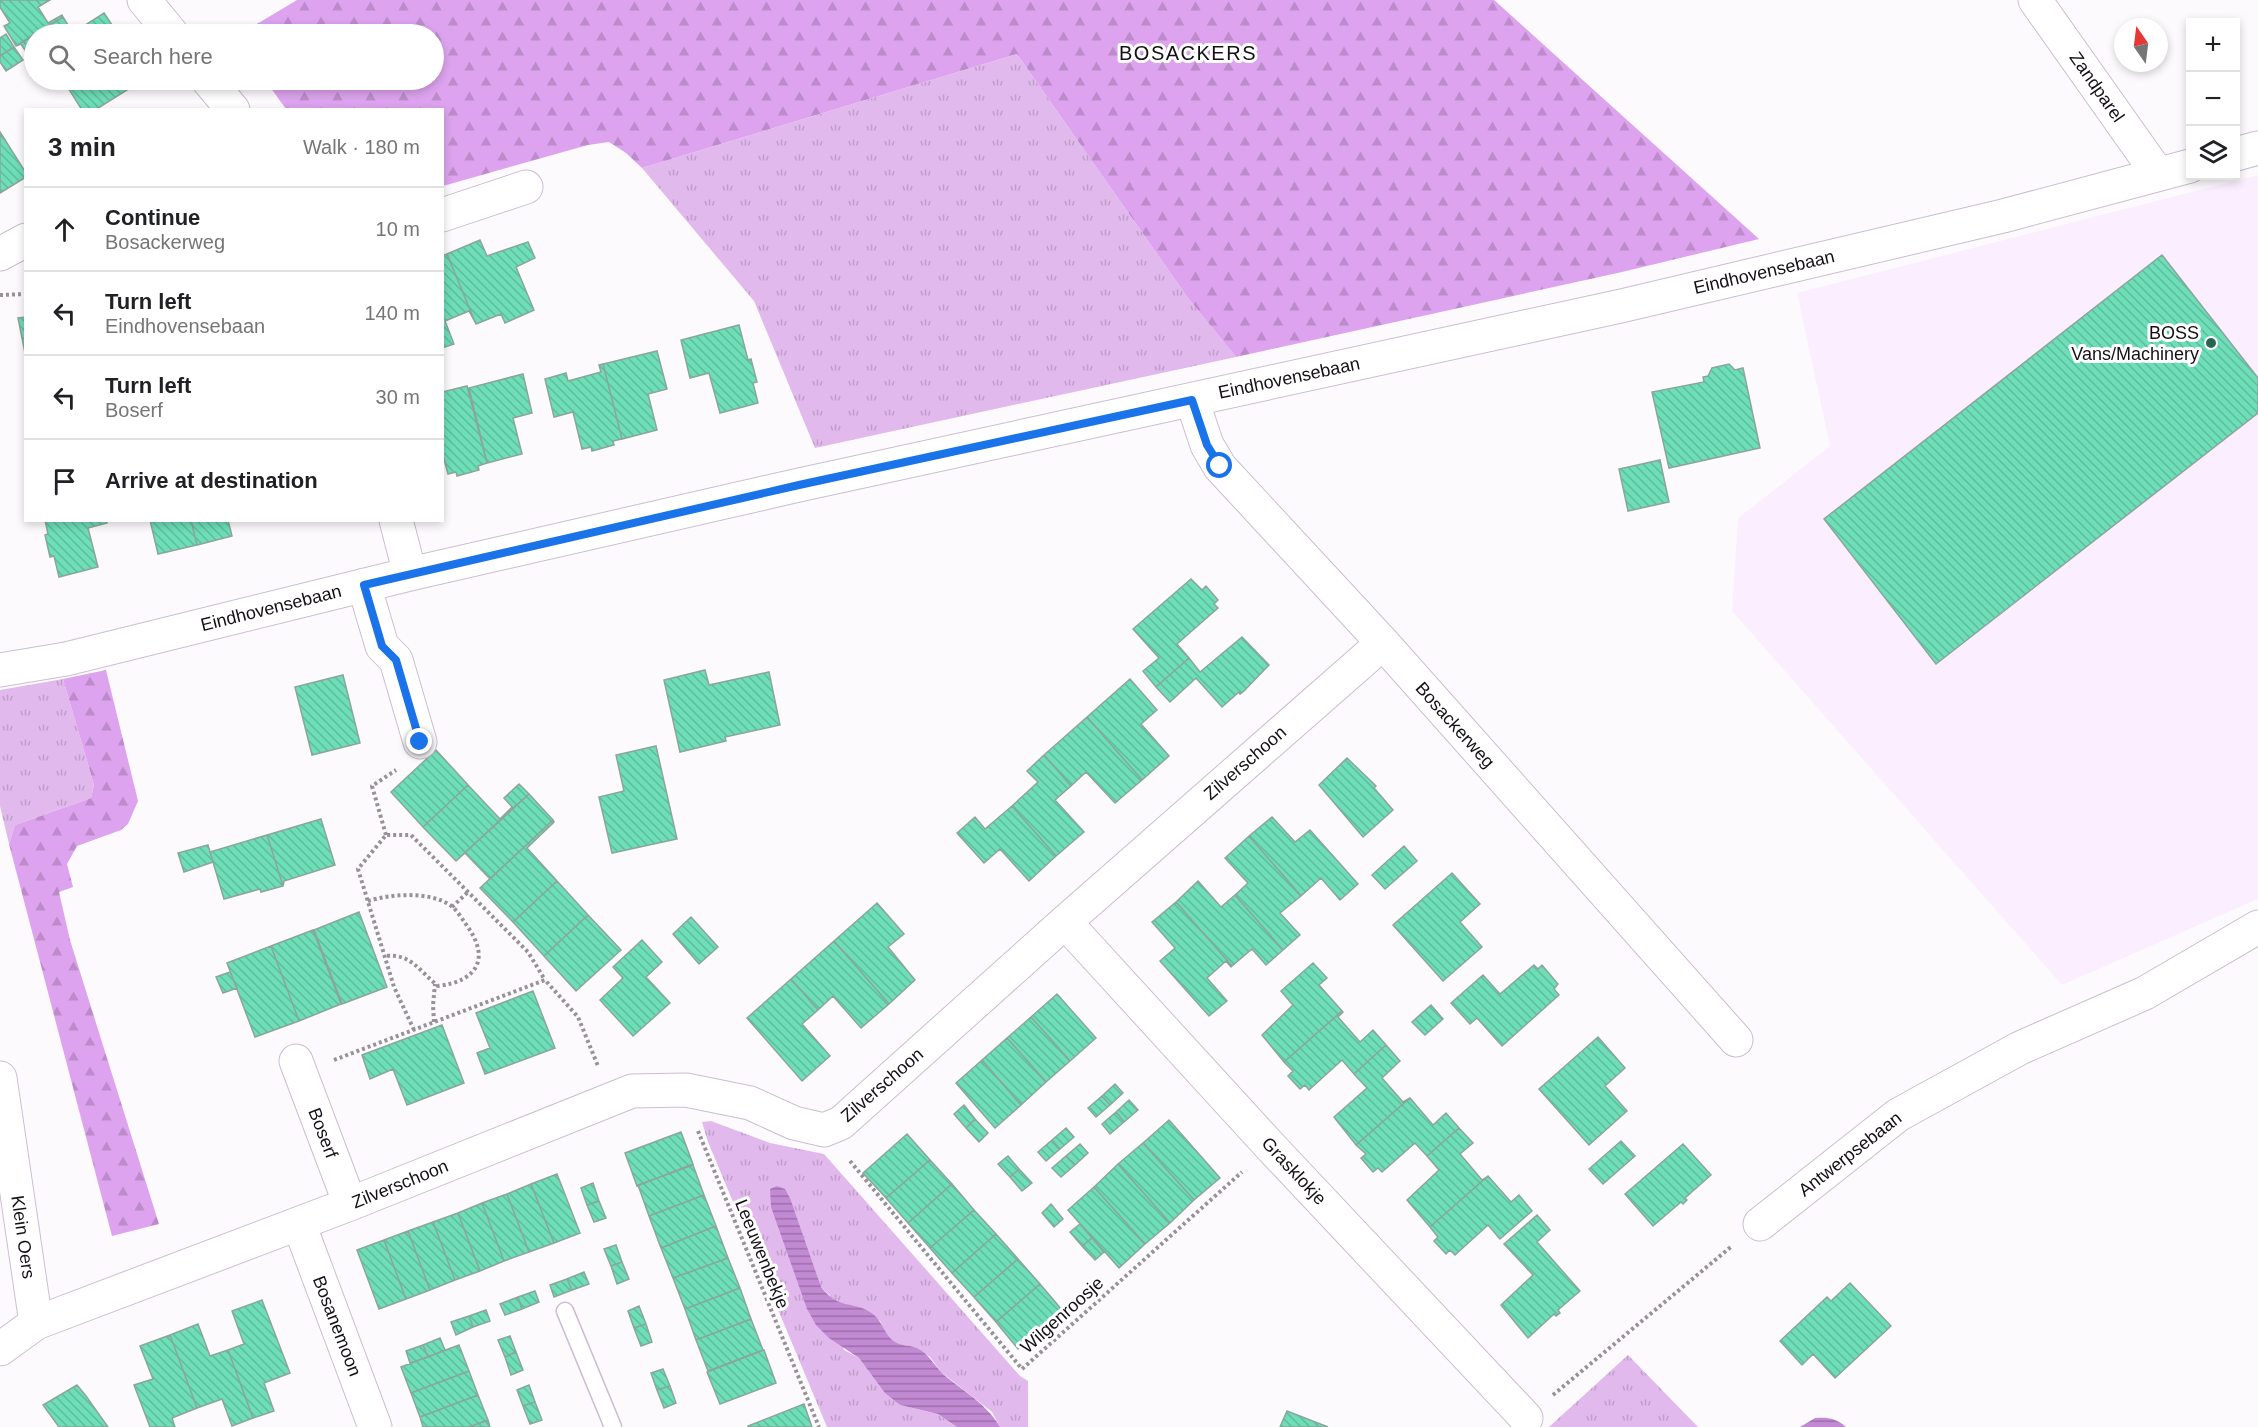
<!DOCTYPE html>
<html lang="en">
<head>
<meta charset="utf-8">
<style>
  body { margin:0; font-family:Helvetica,sans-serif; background:#f2f2f2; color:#202124 }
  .controls { position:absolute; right:18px; top:18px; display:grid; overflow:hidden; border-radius:0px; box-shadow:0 3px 9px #0003 }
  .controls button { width:54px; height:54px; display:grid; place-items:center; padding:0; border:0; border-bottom:2px solid #e0e0e0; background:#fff; color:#202124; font:30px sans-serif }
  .compass { position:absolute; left:2114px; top:18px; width:54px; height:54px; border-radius:50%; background:#fff; box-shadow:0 3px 9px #0003; rotate:346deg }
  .stop { position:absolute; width:18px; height:18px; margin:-14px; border:4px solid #1a73e8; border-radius:50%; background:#fff }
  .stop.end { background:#1a73e8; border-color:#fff; box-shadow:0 2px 6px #0008 }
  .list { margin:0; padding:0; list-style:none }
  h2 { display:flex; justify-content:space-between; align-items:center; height:78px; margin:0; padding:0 24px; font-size:26px }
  h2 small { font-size:20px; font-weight:400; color:#757577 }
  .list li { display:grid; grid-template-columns:39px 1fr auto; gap:18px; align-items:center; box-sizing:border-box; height:84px; padding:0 24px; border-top:2px solid #e0e0e0 }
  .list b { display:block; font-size:22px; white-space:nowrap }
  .list p { margin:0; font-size:20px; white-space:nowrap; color:#757577 }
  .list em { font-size:20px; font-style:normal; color:#757577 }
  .icon { flex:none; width:33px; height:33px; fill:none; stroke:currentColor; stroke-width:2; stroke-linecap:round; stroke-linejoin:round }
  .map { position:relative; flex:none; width:2258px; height:1427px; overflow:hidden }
  .search { position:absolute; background:#fff; box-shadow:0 3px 9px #0003; left:24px; top:24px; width:420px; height:66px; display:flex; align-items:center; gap:15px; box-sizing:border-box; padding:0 21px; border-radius:33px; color:#757577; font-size:22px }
  .panel { position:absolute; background:#fff; box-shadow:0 3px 9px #0003; left:24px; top:108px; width:420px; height:414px; border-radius:0px }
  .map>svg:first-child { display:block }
  .built { fill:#fbefff }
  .grass { fill:url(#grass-tufts) }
  .forest { fill:url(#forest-firs) }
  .water { fill:url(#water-rules) }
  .building { fill:url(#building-back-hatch); stroke:#8ca59a; stroke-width:1.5 }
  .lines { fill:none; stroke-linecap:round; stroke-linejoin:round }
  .service-casing { stroke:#ccbdd1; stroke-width:19 }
  .minor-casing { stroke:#ccbdd1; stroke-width:35 }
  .path { stroke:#969297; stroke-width:4; stroke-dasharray:3 3; stroke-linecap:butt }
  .service { stroke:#fff; stroke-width:16 }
  .minor { stroke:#fff; stroke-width:33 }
  .route { stroke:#1a73e8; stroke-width:8 }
  .poi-dot { fill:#296651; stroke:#fff; stroke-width:2 }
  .labels { text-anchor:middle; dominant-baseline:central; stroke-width:6; stroke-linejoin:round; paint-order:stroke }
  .street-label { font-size:18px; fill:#151016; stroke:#fff }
  .poi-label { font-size:18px; fill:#151016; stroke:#fff; text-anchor:end }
  .neighbourhood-label { font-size:20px; letter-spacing:1.5px; fill:#151016; stroke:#fff }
</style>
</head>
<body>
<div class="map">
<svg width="2258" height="1427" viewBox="0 0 2258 1427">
  <defs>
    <pattern id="grass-tufts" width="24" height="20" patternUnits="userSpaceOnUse" patternTransform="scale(1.5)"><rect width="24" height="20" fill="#e1b9ed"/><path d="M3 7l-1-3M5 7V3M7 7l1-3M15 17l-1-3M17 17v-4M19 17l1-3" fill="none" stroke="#c09eca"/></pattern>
    <pattern id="forest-firs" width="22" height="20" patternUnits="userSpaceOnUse" patternTransform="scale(1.5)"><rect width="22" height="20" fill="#dda3ee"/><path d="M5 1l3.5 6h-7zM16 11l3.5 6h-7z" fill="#bd8bcb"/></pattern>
    <pattern id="water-rules" width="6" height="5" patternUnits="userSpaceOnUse" patternTransform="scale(1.5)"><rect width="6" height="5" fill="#c28ad3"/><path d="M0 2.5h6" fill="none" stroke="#9c6faa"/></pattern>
    <pattern id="building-back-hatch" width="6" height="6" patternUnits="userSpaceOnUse" patternTransform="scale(1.5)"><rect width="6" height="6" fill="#6ddeb7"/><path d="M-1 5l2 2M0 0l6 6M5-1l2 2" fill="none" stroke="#5ebd9d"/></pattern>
  </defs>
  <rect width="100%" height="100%" fill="#fdfafe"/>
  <!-- built -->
  <path class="built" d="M2258 175V899L2062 985 1732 611 1738 518 1830 446 1797 293Z"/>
  <!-- grass -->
  <path class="grass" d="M1017 54 1188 298 1236 357 815 448 754 301 642 168Z
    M63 679 94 785 91 798 15 825 9 844 0 806V690Z
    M711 1121 770 1143 824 1154 1020 1376 1028 1381V1427H1000L992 1412 941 1372 930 1357 915 1347 897 1344 885 1333 880 1321 856 1307 837 1303 821 1287 785 1189 844 1350 859 1358 885 1392 900 1405 938 1414 957 1427H827L708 1142 702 1122Z
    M1628 1355 1698 1427H1549Z"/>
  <!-- forest -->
  <path class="forest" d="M297 0H1494L1759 239 1622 272 1236 357 1188 298 1017 54 642 168 626 153 609 142 588 145 443 186 442 110 286 109 265 80H434V34H240Z
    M106 670 138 801 128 824 121 830 77 846 67 864 73 887 59 892 70 940 159 1224 112 1236 9 844 15 825 91 798 94 785 63 679Z"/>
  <!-- water -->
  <path class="water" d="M777 1186 785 1189 790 1198 821 1287C841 1312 852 1299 873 1314 883 1322 884 1335 895 1342 901 1346 910 1345 917 1348 929 1354 934 1365 943 1374 963 1391 987 1404 1000 1427H957L938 1414 900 1405 885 1393 859 1358 829 1338 816 1325 807 1309 771 1207 770 1189Z
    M1815 1418C1828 1417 1836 1418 1846 1427H1800Z"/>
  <!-- building -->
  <path class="building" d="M0 0H50L38 7 48 23 62 15 63 17 16 46 4 26 10 23 0 7Z
    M104 13 118 34H35L63 17 73 33Z
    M6 34 14 47 0 56V38Z
    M34 35V60L32 61 21 44 16 46Z
    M14 47 23 60 6 71 0 62V56Z
    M70 80H143L95 110H82L65 83Z
    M0 132 26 173V177L0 193Z
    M480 240 487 256 528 242 535 258 516 267 534 310 505 323 501 314 476 324 447 254Z
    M447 254 476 324 469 311 445 321 454 344 442 348V256Z
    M2162 255 2258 378V413L1936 664 1824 519Z
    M26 317V358L18 318Z
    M739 325 748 360 751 359 757 382 753 383 758 403 720 413 709 373 690 378 681 340Z
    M657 351 667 389 648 394 657 430 622 439 603 364Z
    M603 364 622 439 613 441 614 445 592 451 591 447 582 449 573 412 554 417 545 379 566 373 568 381 601 372 599 365Z
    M1729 364 1735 370 1743 368 1760 448 1669 468 1652 392 1704 382 1703 377 1708 376 1712 368Z
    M523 374 532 413 513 418 522 454 487 463 469 388Z
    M467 386 487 463 478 466 479 470 457 476 456 472 448 474 442 452V392Z
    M1660 460 1669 502 1628 511 1619 469Z
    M45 520H107V523L88 528 98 567 59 577 54 556 50 557 45 535 48 534Z
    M150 520H191L197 545 158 554Z
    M191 520H228L232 536 197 545Z
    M1191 579 1202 590 1206 586 1218 600 1214 604 1218 608 1177 644 1189 658 1156 687 1143 671 1159 658 1133 629Z
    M1242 637 1269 665 1244 691 1240 694 1239 692 1222 707 1196 678 1170 702 1156 687 1189 658 1200 672Z
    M705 670 709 685 769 672 780 725 725 737 726 741 680 752 664 680Z
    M343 675 360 743 312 755 295 687Z
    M1130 679 1157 710 1141 724 1169 756 1142 780 1087 717Z
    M1087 717 1142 780 1115 803 1086 772 1071 786 1044 755Z
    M656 746 677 839 612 853 599 797 624 791 616 755Z
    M436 750 468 785 423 827 391 792Z
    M1044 755 1071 786 1055 800 1084 832 1056 856 1012 806 1038 782 1027 771Z
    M1347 758 1372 782 1376 786 1374 788 1393 810 1363 837 1319 785Z
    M519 784 529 794 513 808 504 798Z
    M468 785 500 819 512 807 513 808 456 861 423 827Z
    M529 794 553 820 490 879 465 853 456 861Z
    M1012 806 1056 856 1029 881 1000 849 984 863 957 833 975 817 985 829Z
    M1272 817 1295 842 1310 830 1358 884 1340 900 1321 878 1301 896 1249 836Z
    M321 819 335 865 284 881 283 886 267 835Z
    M553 820 554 822 527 848 557 881 513 922 480 888Z
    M267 835 283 886 261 892 260 889 224 899 210 852Z
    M1249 836 1301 896 1280 913 1300 935 1283 950 1235 895 1248 883 1225 858Z
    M208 845 213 862 184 872 178 853Z
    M1404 846 1417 861 1385 889 1372 875Z
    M1452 873 1480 904 1460 922 1482 947 1443 981 1393 925Z
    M557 881 588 915 544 956 513 922Z
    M1198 881 1221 907 1235 895 1283 950 1266 965 1252 949 1232 966 1176 902Z
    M1176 902 1232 966 1231 967 1226 961 1207 978 1227 1001 1209 1016 1160 961 1175 948 1152 922Z
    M877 903 904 934 888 947 915 980 889 1004 834 941Z
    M359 912 387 987 342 1004 314 930Z
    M588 915 621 950 576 991 544 956Z
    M691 917 718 947 699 964 673 934Z
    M313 930 341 1004 299 1021 271 946Z
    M642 940 662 962 646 977 670 1003 633 1036 600 1000 623 978 613 967Z
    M834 941 889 1004 861 1028 833 996 818 1010 791 979Z
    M271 946 299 1021 255 1037 227 963Z
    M1313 963 1327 978 1319 985 1342 1011 1284 1062 1262 1035 1293 1005 1281 991Z
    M1534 965 1538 969 1542 965 1558 984 1554 989 1559 995 1502 1046 1477 1018 1470 1024 1451 1003 1483 975 1500 994Z
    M230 972 237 988 223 993 216 977Z
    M791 979 818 1010 802 1024 830 1056 802 1081 747 1018Z
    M533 991 555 1048 485 1074 477 1053 490 1048 476 1013Z
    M1057 994 1096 1038 1070 1061 1031 1017Z
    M1431 1005 1443 1019 1425 1035 1412 1022Z
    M1342 1011 1343 1012 1338 1017 1360 1042 1373 1030 1386 1045 1354 1074 1342 1060 1309 1090 1305 1085 1300 1089 1288 1076 1293 1071 1284 1062Z
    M1031 1017 1070 1061 1046 1082 1007 1038Z
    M442 1025 464 1083 407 1105 393 1069 370 1079 362 1055Z
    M1598 1037 1625 1068 1605 1086 1627 1111 1589 1145 1539 1089Z
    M1007 1038 1046 1082 1021 1105 982 1060Z
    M1386 1045 1400 1061 1382 1078 1403 1102 1410 1098 1356 1145 1334 1117 1367 1088 1354 1074Z
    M982 1060 1021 1105 995 1128 956 1083Z
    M1115 1084 1123 1093 1110 1105 1102 1096Z
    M1102 1096 1110 1105 1096 1117 1088 1108Z
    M1410 1098 1433 1125 1446 1113 1459 1128 1427 1156 1415 1143 1382 1172 1378 1168 1373 1172 1361 1158 1366 1154 1356 1145Z
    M1129 1100 1138 1110 1124 1122 1116 1112Z
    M964 1105 975 1119 966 1128 954 1114Z
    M1116 1112 1124 1122 1110 1134 1102 1124Z
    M975 1119 988 1133 979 1142 966 1128Z
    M1169 1120 1220 1178 1194 1200 1143 1143Z
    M1066 1128 1074 1137 1060 1149 1052 1140Z
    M1459 1128 1473 1143 1460 1154 1482 1180 1488 1176 1430 1227 1407 1200 1439 1170 1427 1156Z
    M681 1132 693 1164 637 1186 625 1153Z
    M907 1134 930 1160 886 1198 863 1173Z
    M1052 1140 1060 1149 1046 1161 1038 1152Z
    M1621 1141 1635 1156 1603 1184 1589 1169Z
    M1143 1143 1194 1200 1170 1223 1118 1164Z
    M1080 1144 1088 1153 1075 1165 1066 1156Z
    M1683 1144 1711 1175 1685 1198 1687 1200 1683 1204 1681 1202 1653 1226 1625 1194Z
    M1008 1156 1019 1169 1010 1177 998 1164Z
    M1066 1156 1075 1165 1061 1177 1052 1168Z
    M930 1160 952 1184 908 1223 886 1198Z
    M1118 1164 1170 1223 1145 1244 1094 1187Z
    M693 1165 704 1195 649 1216 638 1185Z
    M1019 1169 1032 1183 1022 1191 1010 1177Z
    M557 1174 580 1233 554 1243 531 1184Z
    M1488 1176 1511 1202 1519 1195 1532 1211 1500 1239 1488 1225 1455 1255 1450 1250 1446 1254 1434 1241 1438 1237 1430 1227Z
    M593 1183 599 1201 587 1205 581 1188Z
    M531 1184 554 1243 529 1252 507 1194Z
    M952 1184 974 1210 930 1248 908 1223Z
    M1094 1187 1145 1244 1119 1268 1068 1210Z
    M507 1194 529 1252 504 1261 482 1203Z
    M704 1195 716 1226 661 1248 649 1216Z
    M599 1201 606 1218 594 1222 587 1205Z
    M482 1203 504 1261 480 1271 458 1213Z
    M1051 1204 1063 1219 1054 1227 1042 1213Z
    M974 1210 996 1234 952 1273 930 1248Z
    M458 1213 480 1271 455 1280 433 1222Z
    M1537 1215 1550 1230 1537 1242 1580 1291 1558 1310 1560 1313 1556 1316 1554 1314 1528 1338 1501 1305 1533 1275 1504 1244Z
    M433 1222 455 1280 430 1290 408 1231Z
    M1080 1224 1092 1238 1082 1246 1070 1232Z
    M716 1226 728 1258 673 1278 661 1248Z
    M408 1231 430 1290 406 1299 384 1240Z
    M996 1234 1018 1259 974 1297 952 1273Z
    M1092 1238 1104 1252 1095 1260 1082 1246Z
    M384 1240 406 1299 379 1309 357 1250Z
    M616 1245 622 1262 611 1266 604 1249Z
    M728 1258 740 1288 685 1309 673 1278Z
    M1018 1259 1040 1284 996 1322 974 1297Z
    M622 1262 629 1279 617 1284 611 1266Z
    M584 1272 589 1284 572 1290 567 1279Z
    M567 1279 572 1290 554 1297 550 1285Z
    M1850 1283 1891 1326 1835 1378 1813 1354 1802 1365 1780 1341 1827 1297 1831 1301Z
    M1040 1284 1062 1310 1018 1349 996 1322Z
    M740 1288 751 1319 696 1340 685 1309Z
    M535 1291 539 1302 522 1309 518 1297Z
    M518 1297 522 1309 505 1315 500 1304Z
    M262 1300 290 1373 264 1383 274 1411 253 1418 228 1350 244 1344 232 1311Z
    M639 1306 646 1324 634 1328 628 1311Z
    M486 1310 490 1321 473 1327 469 1316Z
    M469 1316 473 1327 456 1335 451 1322Z
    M751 1319 763 1350 708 1371 696 1340Z
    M198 1324 210 1356 228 1350 253 1418 232 1426 222 1399 197 1408 170 1335Z
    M646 1324 652 1342 641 1346 634 1328Z
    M170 1335 197 1408 172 1418 175 1427H150L134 1385 153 1379 140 1346Z
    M510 1336 516 1352 505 1357 498 1340Z
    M440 1338 445 1350 428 1357 423 1345Z
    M423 1345 428 1357 410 1363 406 1351Z
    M459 1345 469 1371 411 1393 401 1367Z
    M764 1350 776 1383 720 1404 707 1372Z
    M516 1352 523 1370 511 1375 505 1357Z
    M663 1369 670 1386 657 1390 651 1373Z
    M469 1371 478 1395 420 1417 411 1393Z
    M77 1385 86 1396 108 1427H59L43 1405Z
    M529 1385 535 1402 523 1406 517 1390Z
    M670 1386 676 1403 664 1408 657 1390Z
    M478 1395 488 1420 469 1427H423L420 1417Z
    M535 1402 542 1420 530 1424 523 1406Z
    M804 1404 812 1427H748V1426Z
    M1287 1411 1328 1427H1280Z
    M488 1420 490 1427H469Z"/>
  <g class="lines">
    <defs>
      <path id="service" d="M565 1311 613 1427"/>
      <path id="minor" d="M144 0 172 34
        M2035 0 2158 174
        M208 80 233 110
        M2236 154 2258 148
        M442 215 526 187
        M0 254 26 240
        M1192 400 1207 445 1220 467 1383 643 1736 1040
        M396 520 410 574
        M364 585 382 646 396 660 420 742
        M0 670 66 659 410 574 799 485 1621 306 2003 216 2190 166
        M1065 922 1270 1146 1526 1418
        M296 1061 350 1204
        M0 1078 36 1323
        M299 1224 375 1427
        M1760 1224 1898 1115 2020 1048 2145 993 2258 927
        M0 1349 36 1323 350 1204 632 1091 686 1090 750 1103 794 1123 824 1130 841 1123 1065 922 1383 643"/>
    </defs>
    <!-- service casing -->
    <use href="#service" class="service-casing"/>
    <!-- minor casing -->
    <use href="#minor" class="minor-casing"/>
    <!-- path -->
    <path class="path" d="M0 295 26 294
      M386 835 372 786 396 770
      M368 901C391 894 429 891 450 905 456 909 461 917 465 923 491 957 479 981 438 986 419 971 411 953 385 956
      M452 907 468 892
      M434 1022 433 1005 435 984
      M414 1030 394 987 358 869 386 835H411L528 952 545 980
      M334 1060 545 980 578 1017 598 1066
      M698 1131 819 1427
      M850 1161 1022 1369 1242 1172
      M1553 1395 1732 1246"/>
    <!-- service -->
    <use href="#service" class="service"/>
    <!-- minor -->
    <use href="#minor" class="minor"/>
  </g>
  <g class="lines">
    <!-- route -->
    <path class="route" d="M420 742 396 660 382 646 364 585 799 485 1192 400 1207 445 1220 466"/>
  </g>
  <!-- markers -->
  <circle class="poi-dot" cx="2211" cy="343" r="6"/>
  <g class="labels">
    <!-- street labels -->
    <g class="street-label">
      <text transform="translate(2097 87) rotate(55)">Zandparel</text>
      <text transform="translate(1764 272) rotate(-13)">Eindhovensebaan</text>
      <text transform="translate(1289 378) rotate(-12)">Eindhovensebaan</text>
      <text transform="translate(271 608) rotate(-14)">Eindhovensebaan</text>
      <text transform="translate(1455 725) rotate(48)">Bosackerweg</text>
      <text transform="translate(1245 763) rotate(-41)">Zilverschoon</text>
      <text transform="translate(882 1085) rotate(-41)">Zilverschoon</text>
      <text transform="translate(323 1133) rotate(69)">Boserf</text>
      <text transform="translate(1850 1154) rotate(-38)">Antwerpsebaan</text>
      <text transform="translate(1294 1171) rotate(47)">Grasklokje</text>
      <text transform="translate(400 1184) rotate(-22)">Zilverschoon</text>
      <text transform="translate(23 1237) rotate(82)">Klein Oers</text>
      <text transform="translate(762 1254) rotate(68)">Leeuwenbekje</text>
      <text transform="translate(1062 1315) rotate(-42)">Wilgenroosje</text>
      <text transform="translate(337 1326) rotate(69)">Bosanemoon</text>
    </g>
    <!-- poi labels -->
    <g class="poi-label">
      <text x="2199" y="333">BOSS<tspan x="2199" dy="21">Vans/Machinery</tspan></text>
    </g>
    <!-- neighbourhood labels -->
    <g class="neighbourhood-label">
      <text x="1188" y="53">BOSACKERS</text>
    </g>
  </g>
</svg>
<div class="controls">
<button>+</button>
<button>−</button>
<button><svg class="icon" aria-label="layers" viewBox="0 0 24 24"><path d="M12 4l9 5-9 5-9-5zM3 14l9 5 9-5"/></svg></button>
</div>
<svg class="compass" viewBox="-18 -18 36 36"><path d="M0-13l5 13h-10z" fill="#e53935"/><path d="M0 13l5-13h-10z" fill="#757577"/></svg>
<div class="stop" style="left:1220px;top:466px"></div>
<div class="stop end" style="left:420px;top:742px"></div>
<div class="search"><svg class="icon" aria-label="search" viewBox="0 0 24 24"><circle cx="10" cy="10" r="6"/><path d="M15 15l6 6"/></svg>Search here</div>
<section class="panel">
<h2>3 min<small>Walk · 180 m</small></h2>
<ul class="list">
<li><svg class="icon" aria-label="ahead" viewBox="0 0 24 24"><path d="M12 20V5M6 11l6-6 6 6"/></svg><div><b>Continue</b><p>Bosackerweg</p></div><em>10 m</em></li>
<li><svg class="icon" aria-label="left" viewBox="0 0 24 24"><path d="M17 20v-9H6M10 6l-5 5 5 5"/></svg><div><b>Turn left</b><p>Eindhovensebaan</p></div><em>140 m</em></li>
<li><svg class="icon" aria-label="left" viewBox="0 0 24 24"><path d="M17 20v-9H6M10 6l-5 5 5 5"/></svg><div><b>Turn left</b><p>Boserf</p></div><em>30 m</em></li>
<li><svg class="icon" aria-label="arrive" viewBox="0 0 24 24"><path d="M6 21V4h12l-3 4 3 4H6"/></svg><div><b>Arrive at destination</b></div></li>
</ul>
</section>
</div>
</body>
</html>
